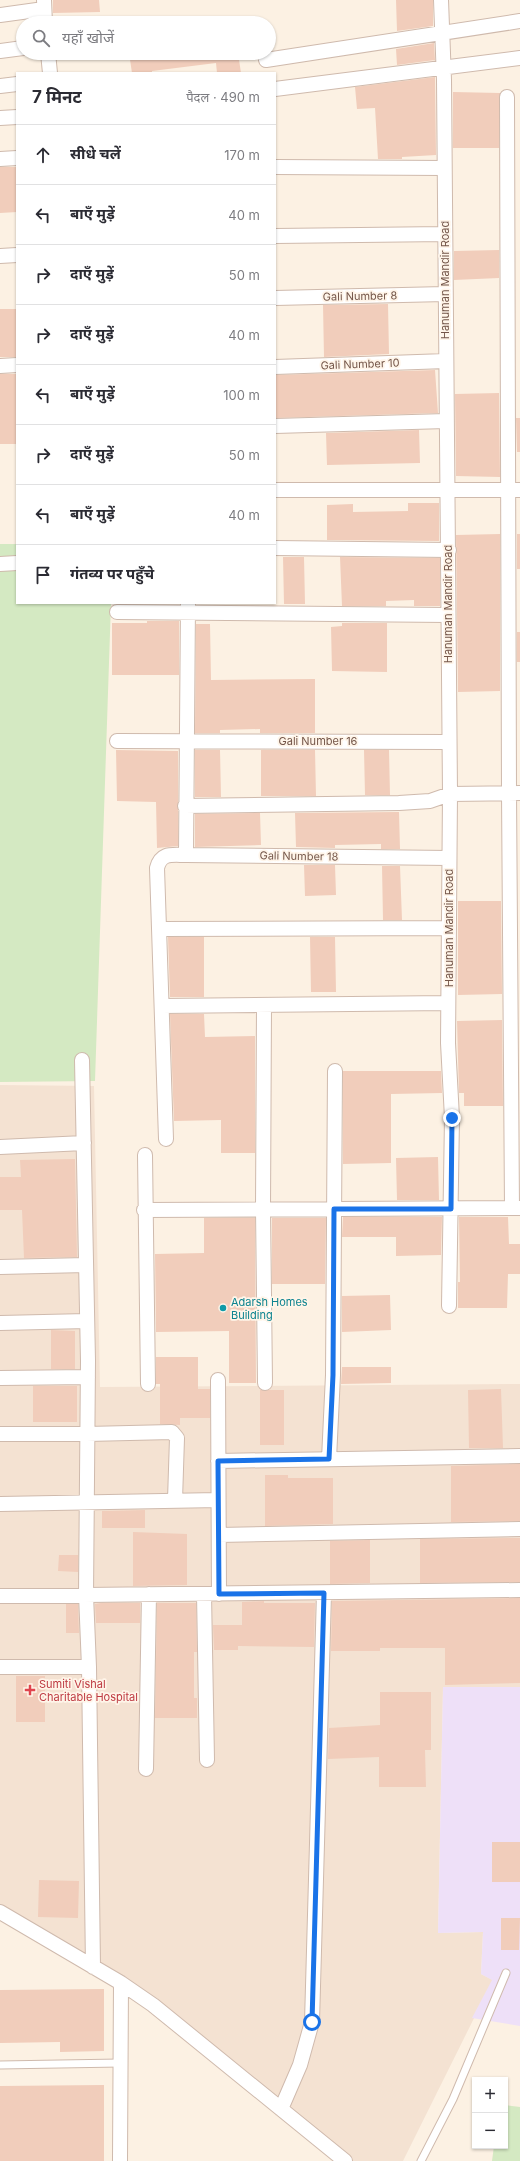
<!DOCTYPE html>
<html lang="hi">
<head>
<meta charset="utf-8">
<style>
  body { margin:0; font-family:Inter,"Noto Sans Devanagari",sans-serif; background:#f7f7f7; color:#2b2b33 }
  .controls { position:absolute; right:12px; bottom:12px; display:grid; overflow:hidden; border-radius:0px; box-shadow:0 1px 3px #0004 }
  .controls button { width:36px; height:36px; display:grid; place-items:center; padding:0; border:0; border-bottom:1px solid #e1e1e2; background:#fff; color:#2b2b33; font:20px sans-serif }
  .stop { position:absolute; width:12px; height:12px; margin:-9px; border:3px solid #1a73e8; border-radius:50%; background:#fff }
  .stop.end { background:#1a73e8; border-color:#fff; box-shadow:0 1px 4px #0008 }
  .list { margin:0; padding:0; list-style:none }
  h2 { display:flex; justify-content:space-between; align-items:center; height:52px; margin:0; padding:0 16px; font-size:17px }
  h2 small { font-size:13px; font-weight:400; color:#7c7c81 }
  .list li { display:grid; grid-template-columns:26px 1fr auto; gap:12px; align-items:center; box-sizing:border-box; height:60px; padding:0 16px; border-top:1px solid #e1e1e2 }
  .list b { display:block; font-size:15px; white-space:nowrap }
  .list em { font-size:13px; font-style:normal; color:#7c7c81 }
  .icon { flex:none; width:22px; height:22px; fill:none; stroke:currentColor; stroke-width:2; stroke-linecap:round; stroke-linejoin:round }
  .map { position:relative; flex:none; width:520px; height:2161px; overflow:hidden }
  .search { position:absolute; background:#fff; box-shadow:0 1px 3px #0004; left:16px; top:16px; width:260px; height:44px; display:flex; align-items:center; gap:10px; box-sizing:border-box; padding:0 14px; border-radius:22px; color:#7c7c81; font-size:15px }
  .panel { position:absolute; background:#fff; box-shadow:0 1px 3px #0004; left:16px; top:72px; width:260px; height:532px; border-radius:0px }
  .map>svg:first-child { display:block }
  .residential { fill:#f4e2d2 }
  .education { fill:#eee0f8 }
  .green { fill:#d4e9c2 }
  .building { fill:#f1cdbb }
  .lines { fill:none; stroke-linecap:round; stroke-linejoin:round }
  .lane-casing { stroke:#cfbaad; stroke-width:9 }
  .street-casing { stroke:#cfbaad; stroke-width:16 }
  .lane { stroke:#fff; stroke-width:7 }
  .street { stroke:#fff; stroke-width:14 }
  .route { stroke:#1a73e8; stroke-width:5 }
  .culture-dot { fill:#0f9aa8; stroke:#fff5e9; stroke-width:1.5 }
  .health-dot { fill:#e0444e; stroke:#fff5e9; stroke-width:1.5 }
  .labels { text-anchor:middle; dominant-baseline:central; stroke-width:3.5; stroke-linejoin:round; paint-order:stroke }
  .street-label { font-size:11px; fill:#745649; stroke:#fff5e9 }
  .culture-label { font-size:11px; fill:#0d838f; stroke:#fff5e9; text-anchor:start }
  .health-label { font-size:11px; fill:#be3a42; stroke:#fff5e9; text-anchor:start }
</style>
</head>
<body>
<div class="map">
<svg width="520" height="2161" viewBox="0 0 520 2161">
  <rect width="100%" height="100%" fill="#fcf1e3"/>
  <!-- residential -->
  <path class="residential" d="M0 1085 94 1086 100 1387 520 1384V1687H443L438 1933 483 1932 481 1974 493 1980 403 2161H349L147 1992 0 1905Z"/>
  <!-- education -->
  <path class="education" d="M443 1687H520V2026L472 2018 492 1980 481 1974 483 1932 438 1933Z"/>
  <!-- green -->
  <path class="green" d="M0 544H17V603H111L95 1081 0 1082Z
    M505 2105 520 2107V2161H492L494 2146H505Z"/>
  <!-- building -->
  <path class="building" d="M53 0H99L100 12 53 13Z
    M396 0H433V26L397 31Z
    M434 43 435 60 397 65 396 49Z
    M129 53H238L241 73H217L216 63 152 71V73H132Z
    M435 77 436 155 402 157V159H378L375 108 357 109 355 87Z
    M453 92 500 93 499 148H453Z
    M0 167H17V212L0 213Z
    M499 250V278L454 280V251Z
    M388 304 389 354 324 357 323 305Z
    M0 309H17V357H0Z
    M435 370 438 413 275 418V375Z
    M0 374H17V444H0Z
    M499 393 500 477 456 476 455 394Z
    M516 418H520V452H517Z
    M419 430 420 463 327 465 326 433Z
    M408 503H439V541L327 540V505L353 504V512L408 511Z
    M500 534V691L458 692 456 535Z
    M517 534H520V569H517Z
    M283 557H304L305 604H284Z
    M340 557 440 558V606H414V600L386 601V606H342Z
    M147 621H179V675H112V623H147Z
    M342 623H387V672L332 671 331 627 342 626Z
    M196 624H210L211 680 315 679V733H260V729L220 730V733H195Z
    M517 632H520V662H517Z
    M116 750 178 751V846L157 848 156 802 117 801Z
    M195 750H220L221 797H195Z
    M261 750H315L316 796H261Z
    M364 750H389L390 795H365Z
    M399 812 400 849H381V844L335 845V848L296 847 295 813Z
    M260 813 261 845 195 847V814Z
    M304 865H335L336 895 305 896Z
    M382 866H400L402 920H383Z
    M458 901H501L502 994 458 995Z
    M168 937H204V997H170Z
    M310 937H335L336 992H311Z
    M170 1014H204L205 1037 255 1036V1153H221V1120L174 1121Z
    M502 1020 503 1106H464V1093H459L457 1021Z
    M343 1071H441L442 1093 391 1094V1163L343 1164Z
    M438 1157 439 1200H397L396 1158Z
    M75 1159 77 1257 24 1258 22 1210H0V1177H21L20 1160Z
    M343 1217H442L441 1255 396 1256V1237H342Z
    M459 1217H508L509 1244H520V1274H508L507 1308H458V1282H460Z
    M204 1218H255L256 1383H229V1331L156 1332 155 1254 204 1253Z
    M272 1218H326L325 1284H272Z
    M390 1295 391 1330 342 1332V1296Z
    M51 1330 75 1331V1369H51Z
    M156 1357H198V1389H210V1418H180V1425L160 1424V1384H156Z
    M342 1367H391V1383L341 1384Z
    M33 1386H77V1422H33Z
    M501 1389 503 1448H469L468 1390Z
    M260 1390H284V1445H260Z
    M520 1464V1521L451 1522V1466Z
    M265 1475H288V1478H333V1524L265 1526Z
    M145 1510V1528H102V1511Z
    M133 1532 187 1534V1585L133 1586Z
    M520 1538V1582L420 1583V1539Z
    M370 1540V1583L330 1584V1541Z
    M59 1555H78V1572L58 1571Z
    M520 1598V1683L445 1685V1648H380V1651H331L332 1601Z
    M264 1601V1603H315L314 1647 238 1646V1650H214L213 1625H242V1602Z
    M101 1603H140V1623H96L95 1604Z
    M157 1603H196L197 1652H194V1698H197V1718H155Z
    M66 1604H78L79 1633H66Z
    M16 1676H45V1722H16Z
    M380 1692H431V1750H425L426 1787H379V1757L328 1759 329 1728 380 1725Z
    M492 1842H520V1882H492Z
    M39 1880 79 1881 78 1918 38 1917Z
    M501 1918H520L519 1950H501Z
    M104 1989V2051L60 2052V2042L0 2043V1990Z
    M104 2085V2161H0V2086Z"/>
  <g class="lines">
    <defs>
      <path id="lane" d="M0 2065 120 2063
        M421 2161 453 2099 506 1973"/>
      <path id="street" d="M44 0 45 23
        M441 0 444 80 450 794 448 1043 452 1118 449 1306
        M0 15 44 9
        M0 51 23 48
        M48 53 50 73
        M266 60 520 21
        M0 86 17 84
        M275 89 520 58
        M507 97 509 793 512 1208
        M0 118 17 117
        M0 159 17 158
        M275 167 444 168
        M275 236 445 234
        M0 256 17 255
        M275 298 445 294
        M0 366 17 365
        M275 367 446 361
        M275 426 446 421
        M275 490H520
        M275 548 449 550
        M0 564 17 563
        M117 612 448 615
        M117 741 449 742
        M185 806 399 803 430 801 450 794 520 793
        M186 855 188 603
        M161 929 449 928
        M264 1005 263 1209 265 1383
        M162 1006 448 1003
        M82 1060 88 1361 86 1595 89 1667 93 1967
        M166 1139 157 868C161 852 172 855 186 855L449 858
        M0 1147 84 1143
        M145 1155 148 1384
        M144 1210 520 1208
        M0 1267 86 1265
        M0 1323 87 1321
        M0 1378 88 1377
        M218 1380 219 1594
        M0 1434H87L172 1432 177 1438 175 1500
        M329 1459 333 1375 335 1071
        M218 1461 520 1456
        M0 1504 218 1500
        M219 1535 520 1529
        M204 1594 207 1760
        M0 1596 520 1590
        M0 1667H89
        M146 1769 149 1594
        M0 1912 121 1983 153 2005 345 2161
        M281 2109 300 2065 312 2022 324 1593
        M120 2161 121 1983"/>
    </defs>
    <!-- lane casing -->
    <use href="#lane" class="lane-casing"/>
    <!-- street casing -->
    <use href="#street" class="street-casing"/>
    <!-- lane -->
    <use href="#lane" class="lane"/>
    <!-- street -->
    <use href="#street" class="street"/>
  </g>
  <g class="lines">
    <!-- route -->
    <path class="route" d="M312 2022 324 1593 219 1594 218 1461 329 1459 333 1375 334 1209H451L452 1118"/>
  </g>
  <!-- markers -->
  <circle class="culture-dot" cx="223" cy="1308" r="4"/>
  <path class="health-dot" d="M28 1684h4v4h4v4h-4v4h-4v-4h-4v-4h4z"/>
  <g class="labels">
    <!-- street labels -->
    <g class="street-label">
      <text transform="translate(445 280) rotate(-90)">Hanuman Mandir Road</text>
      <text transform="translate(360 296) rotate(-1)">Gali Number 8</text>
      <text transform="translate(360 364) rotate(-2)">Gali Number 10</text>
      <text transform="translate(448 604) rotate(-90)">Hanuman Mandir Road</text>
      <text x="318" y="741">Gali Number 16</text>
      <text transform="translate(299 856) rotate(1)">Gali Number 18</text>
      <text transform="translate(449 928) rotate(-90)">Hanuman Mandir Road</text>
    </g>
    <!-- culture labels -->
    <g class="culture-label">
      <text x="231" y="1302">Adarsh Homes<tspan x="231" dy="13">Building</tspan></text>
    </g>
    <!-- health labels -->
    <g class="health-label">
      <text x="39" y="1684">Sumiti Vishal<tspan x="39" dy="13">Charitable Hospital</tspan></text>
    </g>
  </g>
</svg>
<div class="controls">
<button>+</button>
<button>−</button>
</div>
<div class="stop" style="left:312px;top:2022px"></div>
<div class="stop end" style="left:452px;top:1118px"></div>
<div class="search"><svg class="icon" aria-label="search" viewBox="0 0 24 24"><circle cx="10" cy="10" r="6"/><path d="M15 15l6 6"/></svg>यहाँ खोजें</div>
<section class="panel">
<h2>7 मिनट<small>पैदल · 490 m</small></h2>
<ul class="list">
<li><svg class="icon" aria-label="ahead" viewBox="0 0 24 24"><path d="M12 20V5M6 11l6-6 6 6"/></svg><div><b>सीधे चलें</b></div><em>170 m</em></li>
<li><svg class="icon" aria-label="left" viewBox="0 0 24 24"><path d="M17 20v-9H6M10 6l-5 5 5 5"/></svg><div><b>बाएँ मुड़ें</b></div><em>40 m</em></li>
<li><svg class="icon" aria-label="right" viewBox="0 0 24 24"><path d="M7 20v-9h11M14 6l5 5-5 5"/></svg><div><b>दाएँ मुड़ें</b></div><em>50 m</em></li>
<li><svg class="icon" aria-label="right" viewBox="0 0 24 24"><path d="M7 20v-9h11M14 6l5 5-5 5"/></svg><div><b>दाएँ मुड़ें</b></div><em>40 m</em></li>
<li><svg class="icon" aria-label="left" viewBox="0 0 24 24"><path d="M17 20v-9H6M10 6l-5 5 5 5"/></svg><div><b>बाएँ मुड़ें</b></div><em>100 m</em></li>
<li><svg class="icon" aria-label="right" viewBox="0 0 24 24"><path d="M7 20v-9h11M14 6l5 5-5 5"/></svg><div><b>दाएँ मुड़ें</b></div><em>50 m</em></li>
<li><svg class="icon" aria-label="left" viewBox="0 0 24 24"><path d="M17 20v-9H6M10 6l-5 5 5 5"/></svg><div><b>बाएँ मुड़ें</b></div><em>40 m</em></li>
<li><svg class="icon" aria-label="arrive" viewBox="0 0 24 24"><path d="M6 21V4h12l-3 4 3 4H6"/></svg><div><b>गंतव्य पर पहुँचे</b></div></li>
</ul>
</section>
</div>
</body>
</html>
